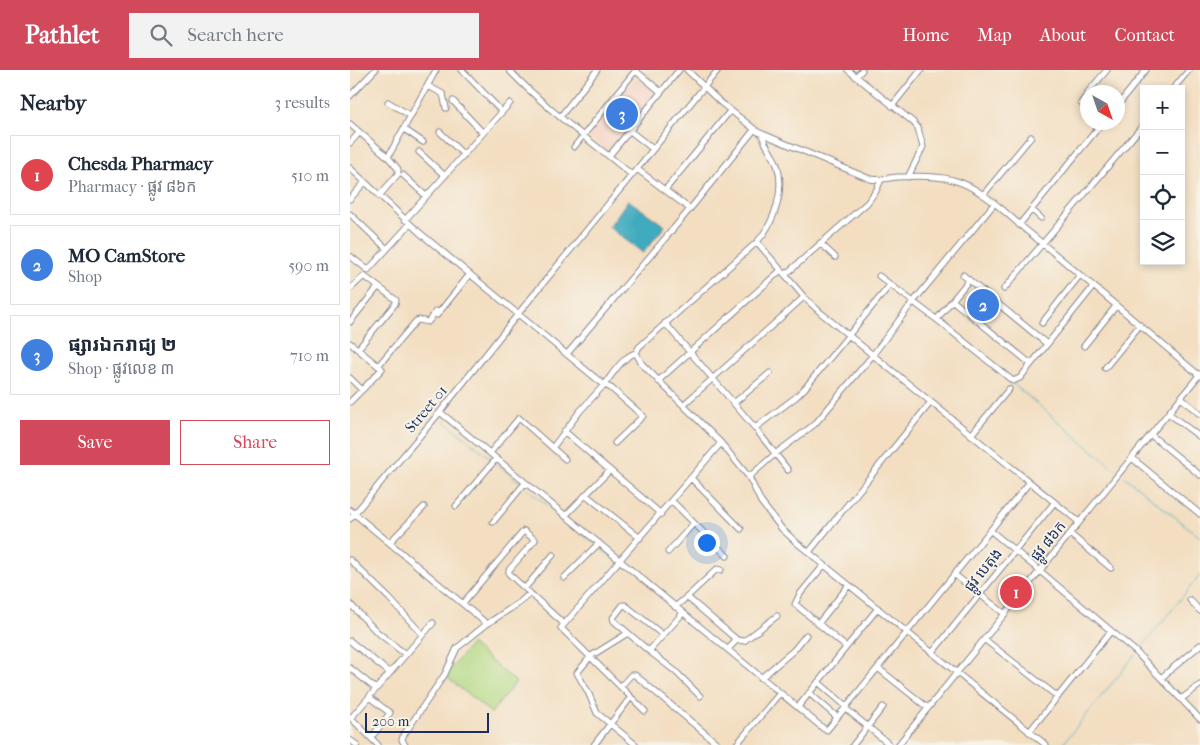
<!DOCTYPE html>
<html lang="en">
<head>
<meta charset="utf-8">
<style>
  body { margin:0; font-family:"IM FELL French Canon","Noto Sans Khmer",serif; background:#f2f2f3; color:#1f2937 }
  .controls { position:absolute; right:15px; top:15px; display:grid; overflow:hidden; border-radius:0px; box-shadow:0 2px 8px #0003 }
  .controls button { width:45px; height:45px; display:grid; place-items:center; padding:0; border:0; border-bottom:1px solid #e0e1e3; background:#fff; color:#1f2937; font:25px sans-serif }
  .compass { position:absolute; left:730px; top:15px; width:45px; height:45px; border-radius:50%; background:#fff; box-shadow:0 2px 8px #0003; rotate:140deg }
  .scale { position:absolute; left:15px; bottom:12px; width:124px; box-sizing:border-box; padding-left:5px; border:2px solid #1b2f5e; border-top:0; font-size:14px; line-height:18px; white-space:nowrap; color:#1b2f5e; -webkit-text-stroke:4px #f7f3e8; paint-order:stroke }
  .you { position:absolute; left:356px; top:472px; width:18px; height:18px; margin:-12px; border:4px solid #fff; border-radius:50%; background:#1a73e8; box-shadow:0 0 0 8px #1a73e833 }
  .badge { display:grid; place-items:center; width:32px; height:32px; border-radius:50%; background:#d1495b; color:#fff; font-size:16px; font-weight:700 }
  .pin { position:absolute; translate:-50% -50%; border:2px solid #fff; box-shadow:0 1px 5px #0006 }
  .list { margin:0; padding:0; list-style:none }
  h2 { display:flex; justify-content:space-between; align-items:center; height:65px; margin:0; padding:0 20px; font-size:21px }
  h2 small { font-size:16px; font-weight:400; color:#747a83 }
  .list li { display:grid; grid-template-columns:32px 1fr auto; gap:15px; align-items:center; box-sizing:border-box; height:80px; margin:0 10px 10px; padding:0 10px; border:1px solid #e0e1e3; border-radius:0px }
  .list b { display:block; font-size:19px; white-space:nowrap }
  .list p { margin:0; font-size:16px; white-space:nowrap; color:#747a83 }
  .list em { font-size:16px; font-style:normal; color:#747a83 }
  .actions { display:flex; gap:10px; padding:15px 20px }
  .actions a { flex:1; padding:11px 0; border:1px solid #d1495b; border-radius:0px; text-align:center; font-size:18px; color:#d1495b }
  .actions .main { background:#d1495b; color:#fff }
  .icon { flex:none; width:28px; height:28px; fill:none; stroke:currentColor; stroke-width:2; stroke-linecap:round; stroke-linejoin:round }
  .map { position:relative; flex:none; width:850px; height:675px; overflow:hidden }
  header { display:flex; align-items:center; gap:30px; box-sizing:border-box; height:70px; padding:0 25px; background:#d1495b; color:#fff }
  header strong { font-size:24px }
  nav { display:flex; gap:28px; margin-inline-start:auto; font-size:18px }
  .search { width:350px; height:45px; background:#f2f2f3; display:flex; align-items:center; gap:12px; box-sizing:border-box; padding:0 18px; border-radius:0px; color:#747a83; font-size:19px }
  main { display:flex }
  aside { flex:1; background:#fff }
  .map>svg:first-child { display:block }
  .built { fill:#f6d2c4 }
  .green { fill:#b1d881; stroke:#668470 }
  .water { fill:#3fabbe; stroke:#2d6d8e }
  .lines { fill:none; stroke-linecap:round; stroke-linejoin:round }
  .stream { stroke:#3fabbe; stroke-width:1 }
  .minor-casing { stroke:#878690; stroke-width:7 }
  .minor { stroke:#fff; stroke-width:5 }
  .labels { text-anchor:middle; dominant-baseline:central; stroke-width:4; stroke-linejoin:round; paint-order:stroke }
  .street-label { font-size:15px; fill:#1b2f5e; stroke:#f7f3e8 }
</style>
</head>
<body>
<header>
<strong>Pathlet</strong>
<div class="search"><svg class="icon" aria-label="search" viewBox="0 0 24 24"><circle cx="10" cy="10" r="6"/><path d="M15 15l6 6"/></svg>Search here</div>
<nav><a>Home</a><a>Map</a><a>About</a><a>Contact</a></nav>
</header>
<main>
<aside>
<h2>Nearby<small>3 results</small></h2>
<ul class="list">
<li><span class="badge" style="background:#e0444e">1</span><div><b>Chesda Pharmacy</b><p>Pharmacy · ផ្លូវ ៨៦ក</p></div><em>510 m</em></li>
<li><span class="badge" style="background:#3f7fe0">2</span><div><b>MO CamStore</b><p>Shop</p></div><em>590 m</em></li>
<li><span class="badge" style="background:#3f7fe0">3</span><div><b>ផ្សារឯករាជ្យ ២</b><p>Shop · ផ្លូវលេខ ៣</p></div><em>710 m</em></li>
</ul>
<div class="actions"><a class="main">Save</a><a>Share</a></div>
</aside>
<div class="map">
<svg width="850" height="675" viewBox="0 0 850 675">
  <rect width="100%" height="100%" fill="#f7f3e8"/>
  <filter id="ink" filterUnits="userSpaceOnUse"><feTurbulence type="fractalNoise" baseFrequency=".02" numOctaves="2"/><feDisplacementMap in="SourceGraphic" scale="10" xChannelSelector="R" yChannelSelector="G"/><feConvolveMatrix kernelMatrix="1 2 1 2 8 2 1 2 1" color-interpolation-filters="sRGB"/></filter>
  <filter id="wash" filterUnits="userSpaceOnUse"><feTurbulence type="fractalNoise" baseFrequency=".0096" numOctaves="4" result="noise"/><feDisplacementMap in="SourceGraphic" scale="20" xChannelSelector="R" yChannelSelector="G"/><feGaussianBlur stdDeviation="1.12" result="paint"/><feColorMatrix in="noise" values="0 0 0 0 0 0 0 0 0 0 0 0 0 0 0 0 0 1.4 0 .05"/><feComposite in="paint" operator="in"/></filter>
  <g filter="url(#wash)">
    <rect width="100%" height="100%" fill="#f3dec1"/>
    <!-- built -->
    <path class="built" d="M286 7 305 23 258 81 239 66Z"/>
    <!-- green -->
    <path class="green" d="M121 574 166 612 141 643 95 606Z"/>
    <!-- water -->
    <path class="water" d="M278 130 315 156 293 183 259 157Z"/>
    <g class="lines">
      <!-- stream -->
      <path class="stream" d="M661 312 767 401
        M94 351 143 390
        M146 393 172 414
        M775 407 850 467
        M175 417 245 474
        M248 477 266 490
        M788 582 850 505
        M712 675 785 585"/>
    </g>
  </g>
  <g filter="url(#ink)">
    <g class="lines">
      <defs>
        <path id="minor" d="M112 0 152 42
          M159 0C196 39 241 71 282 105
          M337 0 370 32 408 62 520 109C529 111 537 108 547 107 564 106 586 105 603 110 633 118 657 145 681 164 738 211 794 259 850 306
          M498 0 563 52 568 58 573 77 558 107
          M286 1 311 22
          M506 7 512 0
          M78 16 93 24 96 38
          M823 19 839 0
          M738 22 757 0
          M738 24 731 33 738 40
          M0 26 25 0
          M103 31 133 63
          M38 32 61 46
          M768 35 796 0
          M542 36 571 0
          M210 47 247 0
          M0 54 38 87 48 99V104L29 126
          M54 59 73 72
          M280 61 303 79
          M90 62 114 85
          M412 64C414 74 422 83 426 92 436 119 425 152 407 172L289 277 286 283 292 294 371 373 399 407 411 432 432 459 446 472 696 675
          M0 73 9 63
          M224 77 286 0
          M69 82 95 106
          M259 86 329 0
          M38 87 86 0
          M0 98 70 163 254 315C262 305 273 286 286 283
          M287 99 340 139
          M53 105 76 126
          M315 120 380 41
          M633 125 681 67
          M0 129 15 112
          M682 140 691 148
          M0 144 37 179
          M55 150 160 33
          M669 155 753 52
          M407 172 454 227 471 243 729 452
          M470 173 485 187
          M0 186 18 200 60 154
          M435 205 517 133 526 121 531 110
          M613 205 697 274
          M529 206 590 252 663 311 670 308 743 217
          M0 219 14 206 46 230 45 234 8 279
          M654 219 794 54
          M603 231 681 294
          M87 245 120 204
          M587 249 619 210
          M0 252 28 217
          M315 253 405 358 438 400
          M692 253 730 205
          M0 273 32 299 12 320 0 308
          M734 276 766 236
          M217 284 340 139 404 60
          M28 296 66 251 69 250 78 252 86 241
          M755 298 790 255
          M308 311 431 200
          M831 328 850 344
          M0 332 12 320
          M384 333 420 303
          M333 335 454 227
          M90 342 474 659 477 660 679 413
          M818 343 850 367
          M405 358 446 327 455 318 540 215
          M214 361 311 444
          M621 365 659 319
          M801 365 850 405
          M203 377 230 341 254 315 261 318 293 346 265 373
          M140 383 169 348 215 389
          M782 388 850 444
          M399 407 425 384 465 354 522 286 559 237 644 134
          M342 409 391 459
          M236 425 290 468
          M322 431 377 486
          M106 436 146 389
          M0 440 137 554
          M215 446 260 400
          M0 449 90 342 168 244 368 0
          M143 452 175 413
          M641 461 690 501 785 581 850 649
          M720 464 761 498
          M40 472 74 437
          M318 482 344 453
          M459 482 581 332
          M0 490 39 528 72 564
          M474 495 450 524 445 534 496 577
          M605 505 655 544
          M214 508 249 473
          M175 518 203 485
          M337 527 367 499 371 500
          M840 530 850 541
          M113 533 172 463 174 461 185 470 159 500V504L214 554
          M0 534 26 561 55 584
          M325 537 337 527 387 570
          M468 554 499 515
          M278 563 241 586 227 603 238 622 247 643 286 675
          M313 565 275 535H273L263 548 264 551 299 581 325 601 350 626
          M634 569 708 627
          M0 571 40 603
          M378 579 387 570 394 571 427 546
          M299 581 333 543
          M582 583 704 433
          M0 598 26 619
          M528 598 578 638
          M411 608 444 580 456 565
          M811 608 850 575
          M468 612 496 636
          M271 616 281 605H285L369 675
          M459 623 487 647
          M19 627 40 643 21 668
          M831 629 850 615
          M448 637 528 538
          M495 638 540 675
          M295 641 211 558 371 373
          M0 647 28 675
          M1 648 83 553
          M679 662 761 561
          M0 670 7 675
          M55 675 52 670 53 666 95 604 107 578 137 554 170 532 180 523
          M244 675 281 627
          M386 675 430 623
          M503 675 533 637
          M548 675 850 304"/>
      </defs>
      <!-- minor casing -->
      <use href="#minor" class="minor-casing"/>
      <!-- minor -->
      <use href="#minor" class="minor"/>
    </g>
  </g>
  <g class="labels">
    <!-- street labels -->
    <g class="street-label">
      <text transform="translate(76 339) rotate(-50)">Street 01</text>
      <text transform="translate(698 471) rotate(-51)">ផ្លូវ ៨៦ក</text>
      <text transform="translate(633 500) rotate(-51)">ផ្លូវ បេតុង</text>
    </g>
  </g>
</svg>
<div class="controls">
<button>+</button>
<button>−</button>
<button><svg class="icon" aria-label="locate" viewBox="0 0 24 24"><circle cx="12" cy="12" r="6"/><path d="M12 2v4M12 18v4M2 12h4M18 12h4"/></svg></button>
<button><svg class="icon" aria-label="layers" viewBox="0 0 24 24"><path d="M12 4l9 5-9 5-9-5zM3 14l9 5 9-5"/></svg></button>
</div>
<svg class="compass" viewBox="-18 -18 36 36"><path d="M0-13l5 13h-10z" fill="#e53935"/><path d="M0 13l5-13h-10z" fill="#747a83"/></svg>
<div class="scale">200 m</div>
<div class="you"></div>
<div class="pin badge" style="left:666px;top:522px;background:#e0444e">1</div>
<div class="pin badge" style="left:633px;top:235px;background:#3f7fe0">2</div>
<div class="pin badge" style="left:272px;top:44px;background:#3f7fe0">3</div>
</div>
</main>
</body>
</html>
